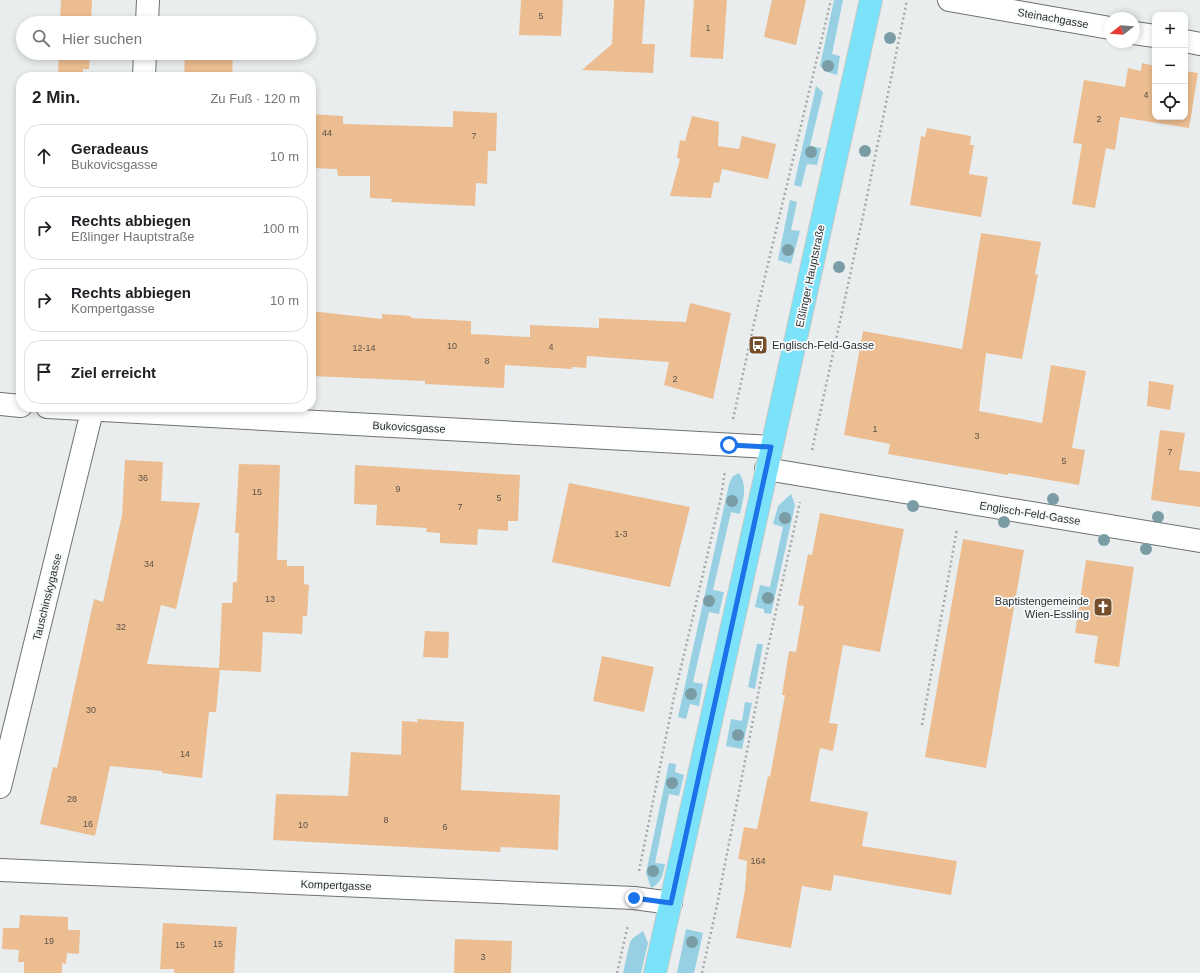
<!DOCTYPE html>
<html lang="de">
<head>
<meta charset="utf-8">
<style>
  body { margin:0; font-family:Helvetica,sans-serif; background:#f6f6f6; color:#202124 }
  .controls { position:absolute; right:12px; top:12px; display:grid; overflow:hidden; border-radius:8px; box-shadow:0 2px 6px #0003 }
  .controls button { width:36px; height:36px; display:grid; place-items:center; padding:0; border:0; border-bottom:1px solid #e0e0e0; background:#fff; color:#202124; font:20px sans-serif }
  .compass { position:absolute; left:1104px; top:12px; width:36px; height:36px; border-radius:50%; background:#fff; box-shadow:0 2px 6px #0003; rotate:253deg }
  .stop { position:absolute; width:12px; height:12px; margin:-9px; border:3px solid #1a73e8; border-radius:50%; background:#fff }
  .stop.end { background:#1a73e8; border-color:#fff; box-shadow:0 1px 4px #0008 }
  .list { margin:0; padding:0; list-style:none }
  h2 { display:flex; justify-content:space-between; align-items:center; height:52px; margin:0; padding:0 16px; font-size:17px }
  h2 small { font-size:13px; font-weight:400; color:#757577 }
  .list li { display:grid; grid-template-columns:26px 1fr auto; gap:12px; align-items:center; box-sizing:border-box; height:64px; margin:0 8px 8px; padding:0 8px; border:1px solid #e0e0e0; border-radius:16px }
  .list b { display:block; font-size:15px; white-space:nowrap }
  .list p { margin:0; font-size:13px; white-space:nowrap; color:#757577 }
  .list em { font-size:13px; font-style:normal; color:#757577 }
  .icon { flex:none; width:22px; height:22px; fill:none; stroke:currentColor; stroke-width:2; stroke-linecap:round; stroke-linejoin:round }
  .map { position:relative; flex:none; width:1200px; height:973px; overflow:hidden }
  .search { position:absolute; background:#fff; box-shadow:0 2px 6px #0003; left:16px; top:16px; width:300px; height:44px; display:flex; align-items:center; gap:10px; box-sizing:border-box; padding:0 14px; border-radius:22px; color:#757577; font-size:15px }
  .panel { position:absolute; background:#fff; box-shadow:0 2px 6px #0003; left:16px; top:72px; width:300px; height:340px; border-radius:16px }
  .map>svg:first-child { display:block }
  .green { fill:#96d0e2 }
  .building { fill:#ecbd91 }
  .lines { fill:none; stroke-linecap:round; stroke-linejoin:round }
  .minor-casing { stroke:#6e7273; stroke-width:24 }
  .major-casing { stroke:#c8c9c9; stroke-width:24 }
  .path { stroke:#a4a8a8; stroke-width:2.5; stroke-dasharray:2 3; stroke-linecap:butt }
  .minor { stroke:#fff; stroke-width:22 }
  .major { stroke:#7ae2f9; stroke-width:22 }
  .tree { fill:#7a9ca5 }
  .route { stroke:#1a73e8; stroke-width:5 }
  .labels { text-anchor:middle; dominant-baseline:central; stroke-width:3.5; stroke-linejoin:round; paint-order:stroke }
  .number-label { font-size:9px; fill:#5d5248 }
  .street-label { font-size:11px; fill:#2d2f2f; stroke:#f6fafb }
  .poi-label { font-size:11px; fill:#2d2f2f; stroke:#f6fafb; text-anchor:start }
</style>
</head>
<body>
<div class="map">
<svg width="1200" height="973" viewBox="0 0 1200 973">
  <rect width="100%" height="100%" fill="#e9edee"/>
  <!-- green -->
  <path class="green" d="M834 0H843L832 54 840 56 837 75 827 72 820 66Z
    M816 86 823 92 810 146 821 148 817 165 807 164 801 187 794 185Z
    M790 200 797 202 791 230 800 231 791 264 778 260Z
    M739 473C748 486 743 499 740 514L731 512 713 590 724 592 719 614 709 612 693 682 703 684 699 706 690 704 686 719 678 717 729 484 733 476Z
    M791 494 795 505 771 614 764 613V609L755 607 760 585 770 587 783 527 773 524 778 506Z
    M757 644H763L755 689 748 687Z
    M745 702 752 703 742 749 726 746 731 719 742 721Z
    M669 763 676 764 675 772 684 775 679 796 669 794 655 863 665 864C663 874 661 884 651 888L646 873Z
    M686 929 703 933 694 973H677Z
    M643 931 648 943 641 973H623L630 942 633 938Z"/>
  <!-- building -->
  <path class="building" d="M61 0H92L91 23H60Z
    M521 0H563L561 36 519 35Z
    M614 0H645L642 44H655L653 73 582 70 612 44Z
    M694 0H727L723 59 690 57Z
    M772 0H806L796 45 764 37Z
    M59 53H90L89 69H83V74L58 73Z
    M185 53H233L232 77H184Z
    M1142 63 1155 66V117H1185V71L1198 73 1189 128 1120 117 1115 150 1106 148 1095 208 1072 204 1082 144 1073 143 1084 80 1125 87 1128 68 1141 71Z
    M453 111 497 113 496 151H488L487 184 476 183 475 206 391 202 392 199 370 198V176H338L337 169 311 168V114L343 116V124L453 127Z
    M692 116 719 122 718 146 739 149 742 136 776 144 768 179 722 169 719 183 714 182 711 198 670 196 680 159 677 158 680 140 685 141Z
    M927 128 971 136 970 145H974L969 174 988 177 981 217 910 205 921 136 925 137Z
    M981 233 1041 242 1035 274 1038 275 1022 359 986 353 979 411 1042 423 1051 365 1086 371 1072 448 1085 450 1079 485 1008 473V475L888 454 890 444 844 435 863 331 962 349Z
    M690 303 731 313 713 399 664 385 669 362 587 356 586 368 572 367V369L505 365 504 388 425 384V381L311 376V311L382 319V314L411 316V318L471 321V334L530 337V325L599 328V318L686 322Z
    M1149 381 1174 385 1170 410 1147 406Z
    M1160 430 1185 433 1179 470 1200 472V507L1151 500Z
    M125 460 163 462 161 501 200 503 176 609 161 605 147 664 219 668 222 603H232L233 582H237L239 533H235L239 464 280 465 277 560H287V566H304V584L309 585 307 616H303L302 634 263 632 261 672 220 670 216 712H209L202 778 162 773V771L110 766 95 836 40 824 53 767 57 768 94 599 103 602 122 515Z
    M355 465 520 475 518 521H508V531L478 529 477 545 440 543V533L426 532 427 528 376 525 377 505 354 504Z
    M569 483 690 507 670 587 552 562Z
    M820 513 904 529 880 652 843 645 829 723 838 724 833 751 820 748 810 801 868 812 862 846 957 861 951 895 834 875 831 891 802 886 791 948 736 938 745 890 747 861 738 859 744 827 757 829 768 776 770 777 785 695H782L789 651 796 652 804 606 798 605 808 554 812 555Z
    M963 539 1024 550 986 768 925 757Z
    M1086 560 1134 567 1119 667 1094 663 1098 636 1075 633Z
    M425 631 449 632 448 658 423 657Z
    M602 656 654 667 644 712 593 701Z
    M417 719 464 722 461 790 560 795 558 850 501 847 500 852 273 840 276 794 348 796 351 752 401 755 402 721 418 722Z
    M20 915 68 917V930H80L79 954 67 953 66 964 62 963V973H24V962H18L19 950 2 949 3 928H19Z
    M163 923 237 927 234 973H174V969H160Z
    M455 939 512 941 511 973H454Z"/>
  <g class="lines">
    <defs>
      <path id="minor" d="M949 0 1110 28
        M147 23 148 0
        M1134 33 1155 36
        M1185 41 1200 44
        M144 77 145 53
        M0 404 21 406
        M47 407 771 447
        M766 469 1200 541
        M0 787 93 407
        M0 870 634 898 671 903"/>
      <path id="major" d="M655 973 871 0"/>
    </defs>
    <!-- minor casing -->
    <use href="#minor" class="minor-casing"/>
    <!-- major casing -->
    <use href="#major" class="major-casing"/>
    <!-- path -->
    <path class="path" d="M733 419 757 310 831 0
      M812 450 864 211 907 0
      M922 725 957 529
      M639 871 674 697 721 497 725 471
      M617 973 628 925
      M702 973 717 905 761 679 800 502"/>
    <!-- minor -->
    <use href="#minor" class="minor"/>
    <!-- major -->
    <use href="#major" class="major"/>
  </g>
  <!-- trees -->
  <g class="tree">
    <circle cx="890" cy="38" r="6"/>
    <circle cx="828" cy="66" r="6"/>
    <circle cx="865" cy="151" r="6"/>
    <circle cx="811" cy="152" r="6"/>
    <circle cx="788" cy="250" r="6"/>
    <circle cx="839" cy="267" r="6"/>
    <circle cx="1053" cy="499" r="6"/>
    <circle cx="732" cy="501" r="6"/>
    <circle cx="913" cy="506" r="6"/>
    <circle cx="1158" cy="517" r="6"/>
    <circle cx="785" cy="518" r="6"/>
    <circle cx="1004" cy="522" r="6"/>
    <circle cx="1104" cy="540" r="6"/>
    <circle cx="1146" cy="549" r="6"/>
    <circle cx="768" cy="598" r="6"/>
    <circle cx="709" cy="601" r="6"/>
    <circle cx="691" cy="694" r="6"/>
    <circle cx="738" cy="735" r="6"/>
    <circle cx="672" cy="783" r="6"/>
    <circle cx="653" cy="871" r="6"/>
    <circle cx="692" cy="942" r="6"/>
  </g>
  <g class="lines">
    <!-- route -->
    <path class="route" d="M634 898 671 903 771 447 729 445"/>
  </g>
  <!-- icons -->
  <defs>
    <symbol id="bus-square" viewBox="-11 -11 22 22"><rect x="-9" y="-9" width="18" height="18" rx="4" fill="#754f2b" stroke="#f6fafb"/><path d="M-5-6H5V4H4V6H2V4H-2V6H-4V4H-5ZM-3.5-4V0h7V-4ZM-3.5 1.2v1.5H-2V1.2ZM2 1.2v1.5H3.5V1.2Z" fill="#fff"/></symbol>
    <symbol id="church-square" viewBox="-11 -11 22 22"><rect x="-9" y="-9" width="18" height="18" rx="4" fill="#754f2b" stroke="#f6fafb"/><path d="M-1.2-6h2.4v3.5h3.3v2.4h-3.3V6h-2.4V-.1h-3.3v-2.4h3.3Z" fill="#fff"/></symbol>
  </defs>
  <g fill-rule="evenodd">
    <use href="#bus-square" x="747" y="334" width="22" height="22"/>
    <use href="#church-square" x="1092" y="596" width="22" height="22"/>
  </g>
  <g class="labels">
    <!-- number labels -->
    <g class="number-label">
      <text x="541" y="16">5</text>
      <text x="708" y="28">1</text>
      <text x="1146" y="95">4</text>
      <text x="1099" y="119">2</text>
      <text x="327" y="133">44</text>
      <text x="474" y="136">7</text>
      <text x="452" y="346">10</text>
      <text x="551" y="347">4</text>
      <text x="364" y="348">12-14</text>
      <text x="487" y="361">8</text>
      <text x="675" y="379">2</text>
      <text x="875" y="429">1</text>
      <text x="977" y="436">3</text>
      <text x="1170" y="452">7</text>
      <text x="1064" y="461">5</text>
      <text x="143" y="478">36</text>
      <text x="398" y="489">9</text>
      <text x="257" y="492">15</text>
      <text x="499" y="498">5</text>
      <text x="460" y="507">7</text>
      <text x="621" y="534">1-3</text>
      <text x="149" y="564">34</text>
      <text x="270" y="599">13</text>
      <text x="121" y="627">32</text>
      <text x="91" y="710">30</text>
      <text x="185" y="754">14</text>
      <text x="72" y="799">28</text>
      <text x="386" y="820">8</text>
      <text x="88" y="824">16</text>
      <text x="303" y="825">10</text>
      <text x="445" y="827">6</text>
      <text x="758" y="861">164</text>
      <text x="49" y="941">19</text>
      <text x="218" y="944">15</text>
      <text x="180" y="945">15</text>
      <text x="483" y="957">3</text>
    </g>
    <!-- street labels -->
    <g class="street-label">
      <text transform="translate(1053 18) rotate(10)">Steinachgasse</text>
      <text transform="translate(810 276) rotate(-78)">Eßlinger Hauptstraße</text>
      <text transform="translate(409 427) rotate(3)">Bukovicsgasse</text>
      <text transform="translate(1030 513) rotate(9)">Englisch-Feld-Gasse</text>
      <text transform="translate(47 597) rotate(-76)">Tauschinskygasse</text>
      <text transform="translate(336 885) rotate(2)">Kompertgasse</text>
    </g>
    <!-- poi labels -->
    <g class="poi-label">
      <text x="772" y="345">Englisch-Feld-Gasse</text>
      <text x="1089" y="601" text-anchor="end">Baptistengemeinde<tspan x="1089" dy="13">Wien-Essling</tspan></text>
    </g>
  </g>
</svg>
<div class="controls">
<button>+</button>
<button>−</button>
<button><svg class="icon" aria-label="locate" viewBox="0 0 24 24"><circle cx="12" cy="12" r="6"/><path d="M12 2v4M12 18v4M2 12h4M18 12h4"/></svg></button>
</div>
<svg class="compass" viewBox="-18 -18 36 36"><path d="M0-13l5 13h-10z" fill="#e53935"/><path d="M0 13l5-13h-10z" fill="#757577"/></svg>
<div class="stop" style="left:729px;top:445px"></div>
<div class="stop end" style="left:634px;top:898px"></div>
<div class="search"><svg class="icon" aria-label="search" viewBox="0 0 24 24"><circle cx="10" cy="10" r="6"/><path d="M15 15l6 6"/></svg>Hier suchen</div>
<section class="panel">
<h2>2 Min.<small>Zu Fuß · 120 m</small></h2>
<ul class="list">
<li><svg class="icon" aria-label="ahead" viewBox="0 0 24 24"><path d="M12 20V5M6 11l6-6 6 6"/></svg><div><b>Geradeaus</b><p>Bukovicsgasse</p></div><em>10 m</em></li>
<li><svg class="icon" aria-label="right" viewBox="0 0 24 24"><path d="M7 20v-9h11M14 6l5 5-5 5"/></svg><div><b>Rechts abbiegen</b><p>Eßlinger Hauptstraße</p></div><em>100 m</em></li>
<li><svg class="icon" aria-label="right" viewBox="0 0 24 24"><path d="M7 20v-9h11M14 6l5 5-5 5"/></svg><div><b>Rechts abbiegen</b><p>Kompertgasse</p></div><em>10 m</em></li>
<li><svg class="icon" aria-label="arrive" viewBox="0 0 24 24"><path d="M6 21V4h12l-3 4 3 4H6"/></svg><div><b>Ziel erreicht</b></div></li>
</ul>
</section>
</div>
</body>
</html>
